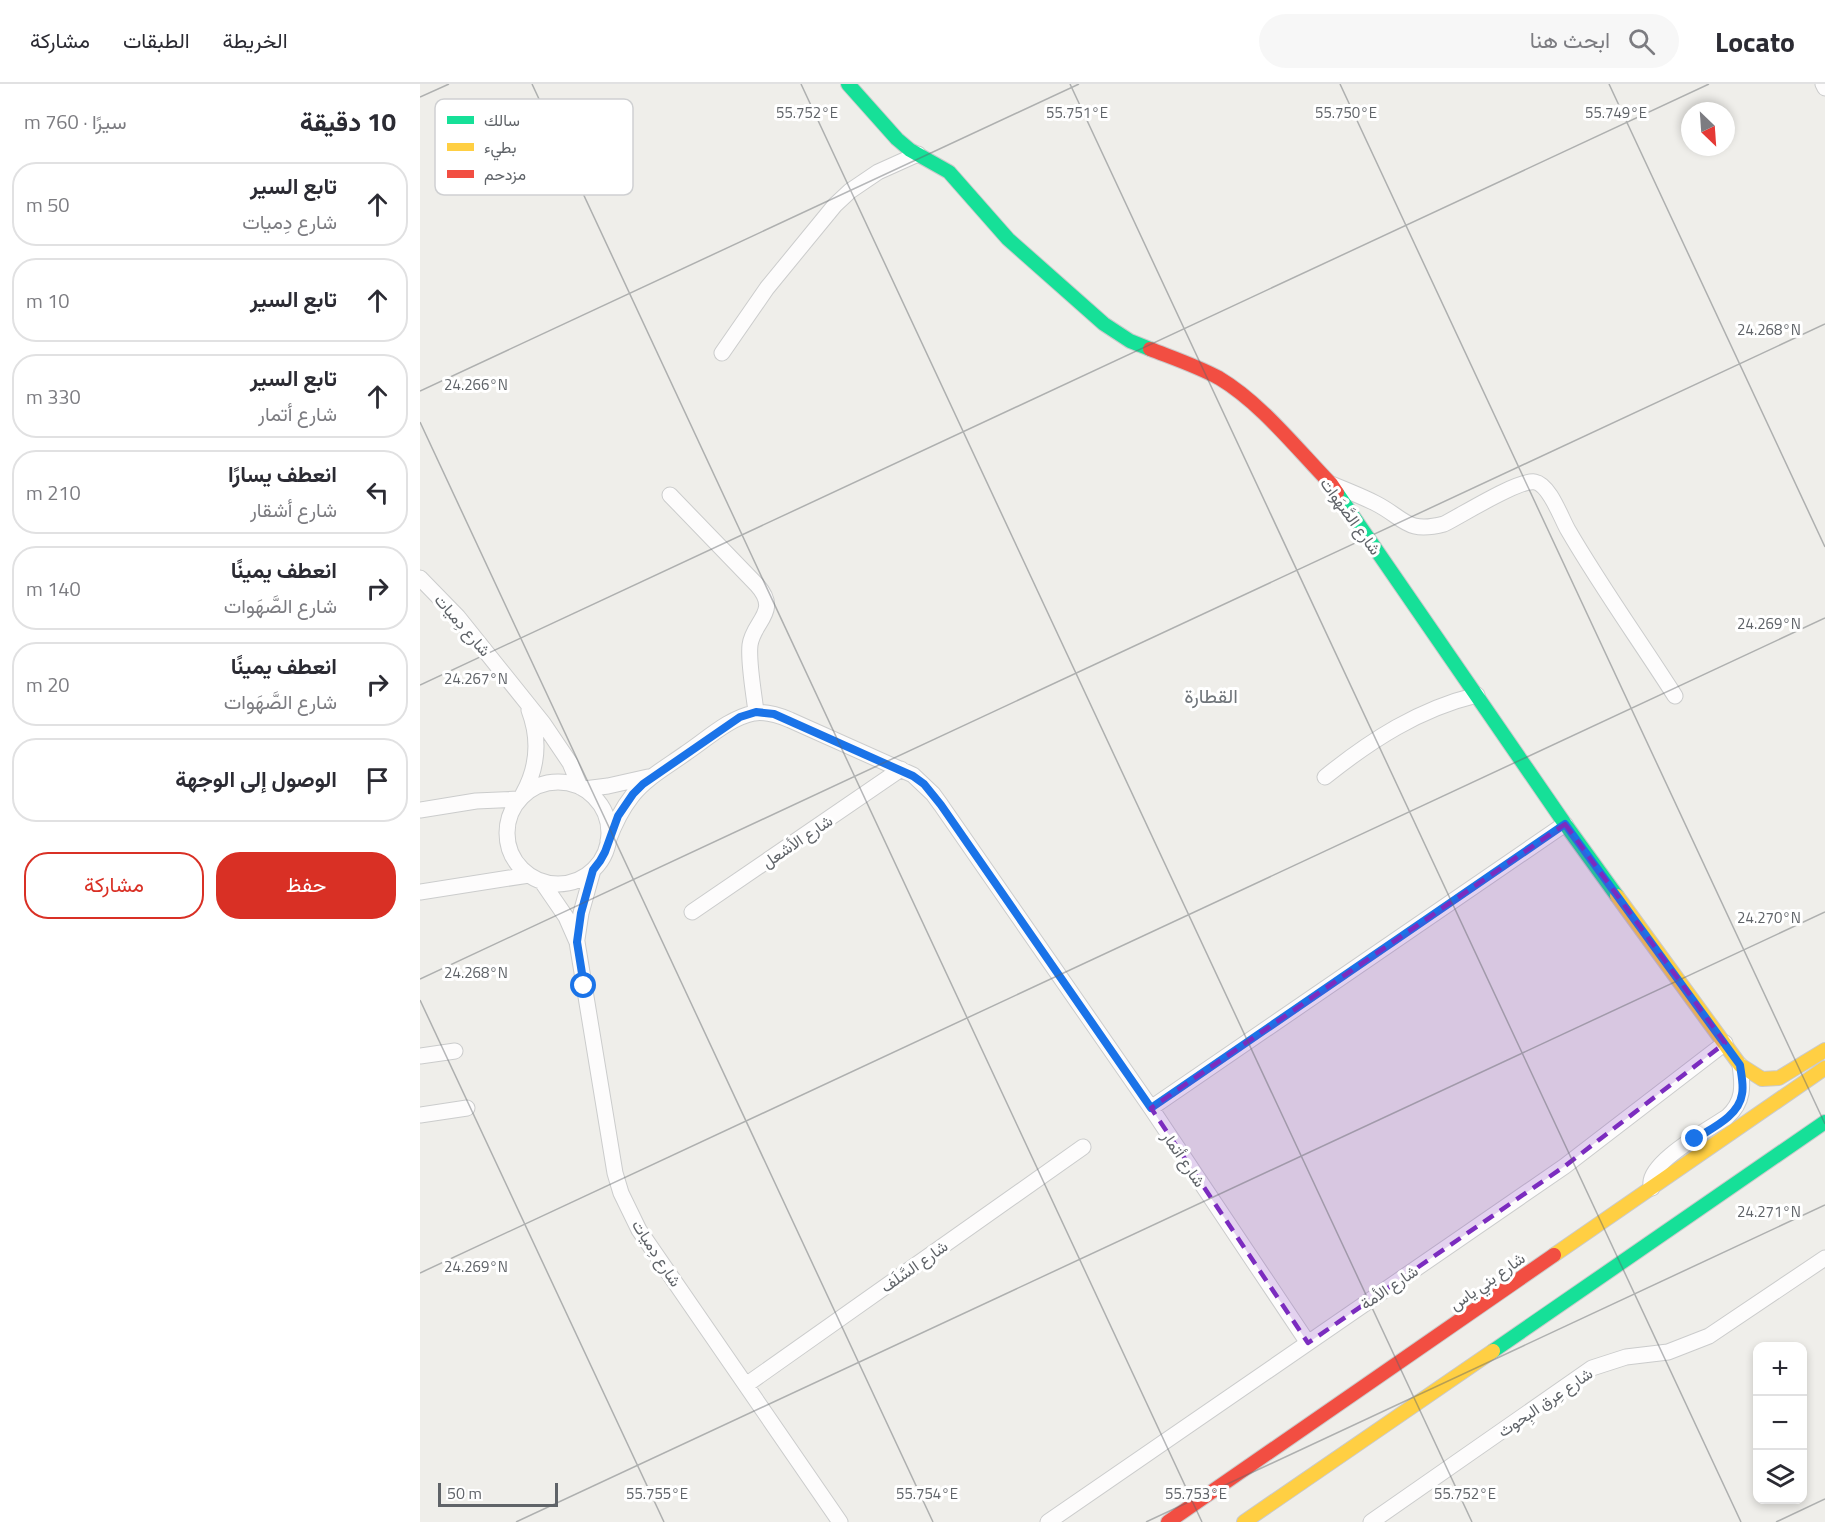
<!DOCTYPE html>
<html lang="ar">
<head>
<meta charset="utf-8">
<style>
  body { margin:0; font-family:"Titillium Web",Vazirmatn,sans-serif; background:#f7f7f7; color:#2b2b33; direction:rtl }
  .controls { position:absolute; right:18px; bottom:18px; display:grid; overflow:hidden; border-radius:12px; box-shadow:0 3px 9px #0003 }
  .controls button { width:54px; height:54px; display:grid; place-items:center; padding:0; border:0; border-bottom:2px solid #e1e1e2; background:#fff; color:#2b2b33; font:30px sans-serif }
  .compass { position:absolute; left:1261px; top:18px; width:54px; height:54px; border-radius:50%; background:#fff; box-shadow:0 3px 9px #0003; rotate:155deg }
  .scale { position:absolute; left:18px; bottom:15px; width:120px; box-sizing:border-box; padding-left:6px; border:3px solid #5f6368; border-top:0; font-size:16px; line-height:21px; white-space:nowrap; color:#5f6368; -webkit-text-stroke:4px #fff; paint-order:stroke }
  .stop { position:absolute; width:18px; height:18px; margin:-14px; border:4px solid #1a73e8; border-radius:50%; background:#fff }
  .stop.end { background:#1a73e8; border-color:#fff; box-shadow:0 2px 6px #0008 }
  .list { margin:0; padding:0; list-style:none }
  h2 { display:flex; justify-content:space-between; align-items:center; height:78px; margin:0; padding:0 24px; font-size:26px }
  h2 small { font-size:20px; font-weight:400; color:#7c7c81 }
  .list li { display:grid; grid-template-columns:39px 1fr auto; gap:18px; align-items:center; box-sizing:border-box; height:84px; margin:0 12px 12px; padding:0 12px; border:2px solid #e1e1e2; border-radius:24px }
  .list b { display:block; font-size:22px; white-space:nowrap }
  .list p { margin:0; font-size:20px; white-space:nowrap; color:#7c7c81 }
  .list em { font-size:20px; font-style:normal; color:#7c7c81 }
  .actions { display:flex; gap:12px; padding:18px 24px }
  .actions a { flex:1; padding:14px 0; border:2px solid #d93025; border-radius:24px; text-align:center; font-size:21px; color:#d93025 }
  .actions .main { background:#d93025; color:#fff }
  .icon { flex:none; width:33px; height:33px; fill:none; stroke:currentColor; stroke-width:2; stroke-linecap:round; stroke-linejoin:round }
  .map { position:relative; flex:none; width:1405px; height:1438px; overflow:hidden; direction:ltr }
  header { display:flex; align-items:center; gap:36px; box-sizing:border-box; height:84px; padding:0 30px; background:#fff; border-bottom:2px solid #e1e1e2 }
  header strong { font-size:28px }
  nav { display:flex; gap:33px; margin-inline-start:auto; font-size:21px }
  .search { width:420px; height:54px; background:#f7f7f7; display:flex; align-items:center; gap:15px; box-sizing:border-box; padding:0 21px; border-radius:33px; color:#7c7c81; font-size:22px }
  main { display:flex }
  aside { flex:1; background:#fff }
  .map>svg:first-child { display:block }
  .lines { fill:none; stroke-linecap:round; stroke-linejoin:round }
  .street-casing { stroke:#cbcccc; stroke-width:17 }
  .fast-casing { stroke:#cacacb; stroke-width:16 }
  .slow-casing { stroke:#cacacb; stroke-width:16 }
  .jam-casing { stroke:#cacacb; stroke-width:16 }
  .street { stroke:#fdfcfc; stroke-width:15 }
  .fast { stroke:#16e098; stroke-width:14 }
  .slow { stroke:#ffcf43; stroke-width:14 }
  .jam { stroke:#f24e42; stroke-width:14 }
  .route { stroke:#1a73e8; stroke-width:8 }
  .marked { fill:#7b2cbf; fill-opacity:0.2; stroke:#7b2cbf; stroke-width:4.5; stroke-dasharray:12 8; stroke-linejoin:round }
  .ticks { fill:none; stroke:#5f6368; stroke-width:1.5; stroke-opacity:0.45 }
  .labels { text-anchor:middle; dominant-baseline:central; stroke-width:6; stroke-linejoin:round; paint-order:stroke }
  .street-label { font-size:16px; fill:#5f6368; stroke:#fff }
  .quarter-label { font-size:20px; fill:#70757a; stroke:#fff }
  .key { fill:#fff; stroke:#cfd0d2; stroke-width:1.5 }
  .key-label { font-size:16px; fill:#5f6368 }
  .ticks-label { font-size:15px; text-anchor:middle; fill:#5f6368; stroke:#fff; stroke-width:6; stroke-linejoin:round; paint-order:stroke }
</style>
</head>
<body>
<header>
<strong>Locato</strong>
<div class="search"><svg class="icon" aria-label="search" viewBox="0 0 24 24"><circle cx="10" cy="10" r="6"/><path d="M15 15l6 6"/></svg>ابحث هنا</div>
<nav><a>الخريطة</a><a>الطبقات</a><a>مشاركة</a></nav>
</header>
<main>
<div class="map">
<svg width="1405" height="1438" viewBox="0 0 1405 1438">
  <rect width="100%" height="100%" fill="#efeeea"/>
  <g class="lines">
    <defs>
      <path id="street" d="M1403 0 1405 4
        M302 269 347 204 415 121 430 107 458 88 498 70
        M911 400C926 406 941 412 955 419 985 434 986 450 1024 440 1042 431 1099 395 1115 398 1130 401 1141 434 1148 446 1181 503 1220 557 1255 612
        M250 411 337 501C361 528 333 537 330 561 328 578 334 610 336 628
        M0 494 38 533 123 639 150 679 160 703
        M905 693C951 656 999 625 1057 611
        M87 749a51 51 0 1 1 102 0a51 51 0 1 1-102 0Z
        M164 705 188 702 228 693
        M103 710C118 683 120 655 109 626
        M0 726 56 717 99 715
        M188 757C194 741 201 726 212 712 226 694 248 682 266 669 287 655 309 634 334 629 346 627 358 631 370 636L493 691 513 710 521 721 731 1024 888 1259
        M122 798 146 833 157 858 195 1089 201 1109 219 1146 420 1438
        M0 808 109 791
        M272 828 481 685
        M157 855 161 829 173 786
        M0 972 35 967
        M731 1024 1145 740
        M0 1031 47 1024
        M1232 1104C1221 1082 1291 1044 1307 1033 1324 1018 1323 1002 1320 981
        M326 1301 663 1063
        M628 1438 1145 1082 1305 959
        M951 1438 1172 1284 1206 1273 1248 1268 1289 1252 1405 1174"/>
      <path id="fast" d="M428 0 477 55 490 66 529 88 588 155 684 240 710 257 730 265
        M917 409 1145 740 1197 812
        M1073 1267 1405 1038"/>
      <path id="slow" d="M1197 812 1320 981 1342 995 1359 994 1405 966
        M1134 1171 1405 984
        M824 1438 1073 1267"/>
      <path id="jam" d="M730 265C753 274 777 282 799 294 841 319 877 365 911 400L917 409
        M748 1438 1134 1171"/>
    </defs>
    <!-- street casing -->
    <use href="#street" class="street-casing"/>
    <!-- fast casing -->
    <use href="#fast" class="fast-casing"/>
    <!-- slow casing -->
    <use href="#slow" class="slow-casing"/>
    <!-- jam casing -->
    <use href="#jam" class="jam-casing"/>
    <!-- street -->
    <use href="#street" class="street"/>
    <!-- fast -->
    <use href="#fast" class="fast"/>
    <!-- slow -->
    <use href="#slow" class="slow"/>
    <!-- jam -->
    <use href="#jam" class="jam"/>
  </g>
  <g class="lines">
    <!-- route -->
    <path class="route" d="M164 902 157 858 161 829 173 786 180 777 185 768 198 732 213 710 223 700 320 633 336 628 354 630 493 692 504 700 521 721 731 1024 1145 740 1320 981C1321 990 1324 1001 1322 1010 1319 1032 1292 1044 1275 1055"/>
  </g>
  <!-- marked area -->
  <path class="marked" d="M1145 740 1305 959 1145 1082 888 1259 731 1024Z"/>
  <!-- ticks -->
  <path class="ticks" d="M112 0 782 1438M381 0 1052 1438M650 0 1321 1438M920 0 1405 1040M1189 0 1405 463M0 13 29 0M0 307 659 0M0 338 513 1438M0 601 1289 0M0 895 1405 240M0 916 244 1438M0 1189 1405 534M96 1438 1405 828M726 1438 1405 1121M1356 1438 1405 1415"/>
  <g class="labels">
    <!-- street labels -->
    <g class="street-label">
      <text transform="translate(931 432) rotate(54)">شارع الصَّهَوات</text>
      <text transform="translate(43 541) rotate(49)">شارع دِميات</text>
      <text transform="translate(377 757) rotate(-34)">شارع الأشعل</text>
      <text transform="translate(764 1075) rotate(56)">شارع أتمار</text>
      <text transform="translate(237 1169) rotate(57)">شارع دِميات</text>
      <text transform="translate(494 1182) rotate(-35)">شارع السَّلَف</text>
      <text transform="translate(1067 1197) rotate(-35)">شارع بني ياس</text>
      <text transform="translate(969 1203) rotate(-34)">شارع الأمة</text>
      <text transform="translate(1125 1318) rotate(-34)">شارع عِرق البِحوث</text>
    </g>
    <!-- quarter labels -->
    <g class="quarter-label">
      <text x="791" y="611">القطارة</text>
    </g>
  </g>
  <!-- legend -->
  <rect x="15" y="15" width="198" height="96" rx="9" class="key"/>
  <rect x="27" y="32" width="27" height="8" fill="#16e098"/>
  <rect x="27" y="59" width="27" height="8" fill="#ffcf43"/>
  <rect x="27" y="86" width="27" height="8" fill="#f24e42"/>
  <g class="key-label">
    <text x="64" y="42">سالك</text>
    <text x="64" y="69">بطيء</text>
    <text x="64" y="96">مزدحم</text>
  </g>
  <g class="ticks-label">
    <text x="387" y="34">55.752°E</text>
    <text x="657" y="34">55.751°E</text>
    <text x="926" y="34">55.750°E</text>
    <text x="1196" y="34">55.749°E</text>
    <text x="1349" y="251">24.268°N</text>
    <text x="56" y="306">24.266°N</text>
    <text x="1349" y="545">24.269°N</text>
    <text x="56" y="600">24.267°N</text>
    <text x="1349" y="839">24.270°N</text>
    <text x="56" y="894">24.268°N</text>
    <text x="1349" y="1133">24.271°N</text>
    <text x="56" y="1188">24.269°N</text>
    <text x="237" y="1415">55.755°E</text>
    <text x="507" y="1415">55.754°E</text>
    <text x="776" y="1415">55.753°E</text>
    <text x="1045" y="1415">55.752°E</text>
  </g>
</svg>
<div class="controls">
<button>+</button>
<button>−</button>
<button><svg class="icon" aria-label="layers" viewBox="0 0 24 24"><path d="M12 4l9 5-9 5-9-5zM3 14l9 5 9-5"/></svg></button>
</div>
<svg class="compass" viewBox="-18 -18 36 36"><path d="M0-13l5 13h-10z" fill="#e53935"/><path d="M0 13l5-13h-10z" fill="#7c7c81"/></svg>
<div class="scale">50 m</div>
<div class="stop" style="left:164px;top:902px"></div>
<div class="stop end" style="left:1275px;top:1055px"></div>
</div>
<aside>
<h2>10 دقيقة<small>سيرًا · 760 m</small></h2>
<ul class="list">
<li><svg class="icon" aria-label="ahead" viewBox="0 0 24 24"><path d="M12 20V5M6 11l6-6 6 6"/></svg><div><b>تابع السير</b><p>شارع دِميات</p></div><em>50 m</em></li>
<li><svg class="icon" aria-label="ahead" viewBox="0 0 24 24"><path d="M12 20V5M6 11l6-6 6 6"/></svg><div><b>تابع السير</b></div><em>10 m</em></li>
<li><svg class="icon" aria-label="ahead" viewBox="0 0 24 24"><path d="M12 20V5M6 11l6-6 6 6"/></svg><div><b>تابع السير</b><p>شارع أتمار</p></div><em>330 m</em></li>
<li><svg class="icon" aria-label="left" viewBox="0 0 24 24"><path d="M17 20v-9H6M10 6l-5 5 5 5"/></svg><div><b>انعطف يسارًا</b><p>شارع أشقار</p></div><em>210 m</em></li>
<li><svg class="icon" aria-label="right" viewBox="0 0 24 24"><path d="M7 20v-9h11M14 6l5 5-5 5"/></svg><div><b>انعطف يمينًا</b><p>شارع الصَّهَوات</p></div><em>140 m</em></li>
<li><svg class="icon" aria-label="right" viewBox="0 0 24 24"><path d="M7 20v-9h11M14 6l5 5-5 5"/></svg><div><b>انعطف يمينًا</b><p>شارع الصَّهَوات</p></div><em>20 m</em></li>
<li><svg class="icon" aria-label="arrive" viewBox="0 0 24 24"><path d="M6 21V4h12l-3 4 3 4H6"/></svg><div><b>الوصول إلى الوجهة</b></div></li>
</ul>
<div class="actions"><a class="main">حفظ</a><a>مشاركة</a></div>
</aside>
</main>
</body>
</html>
